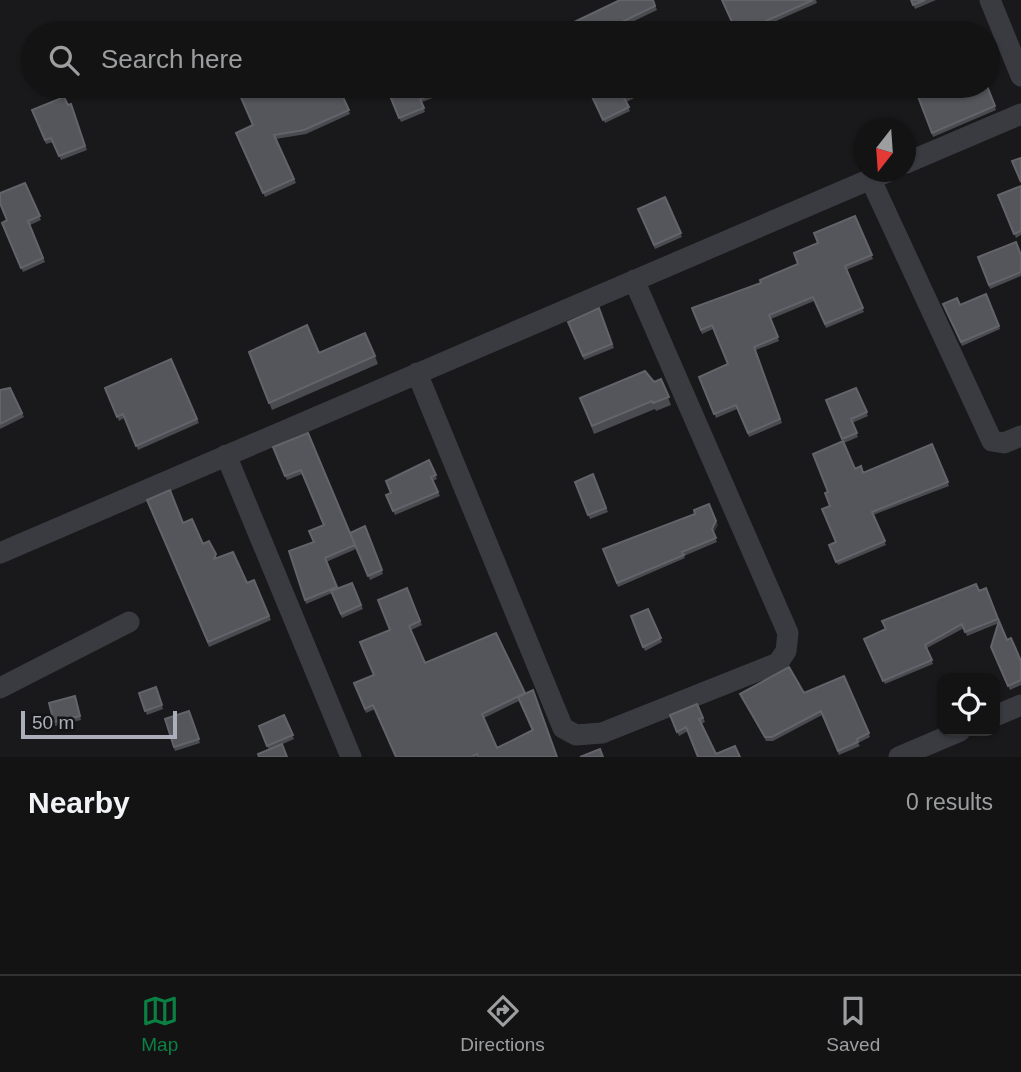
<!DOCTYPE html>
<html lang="en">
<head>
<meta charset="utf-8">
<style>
  body { margin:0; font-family:Arial,sans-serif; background:#202022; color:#f1f3f6 }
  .controls { position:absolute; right:21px; bottom:21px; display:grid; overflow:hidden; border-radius:14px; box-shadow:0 2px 5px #0004 }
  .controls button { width:63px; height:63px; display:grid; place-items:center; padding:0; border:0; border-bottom:2px solid #323234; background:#131314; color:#f1f3f6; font:35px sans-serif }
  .compass { position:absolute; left:853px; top:119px; width:63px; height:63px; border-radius:50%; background:#131314; box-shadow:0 2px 5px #0004; rotate:197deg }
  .scale { position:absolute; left:21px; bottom:18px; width:156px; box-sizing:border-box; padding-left:7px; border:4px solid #acafba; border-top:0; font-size:19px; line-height:24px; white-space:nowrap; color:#acafba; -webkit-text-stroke:5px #141416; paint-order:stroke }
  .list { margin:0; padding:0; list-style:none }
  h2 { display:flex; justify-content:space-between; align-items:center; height:91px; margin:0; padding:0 28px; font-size:30px }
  h2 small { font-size:23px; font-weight:400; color:#9d9ea0 }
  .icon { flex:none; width:38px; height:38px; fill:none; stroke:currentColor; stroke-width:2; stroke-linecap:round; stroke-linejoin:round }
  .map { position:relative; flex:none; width:1021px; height:757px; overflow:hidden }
  .search { position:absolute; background:#131314; box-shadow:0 2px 5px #0004; left:21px; right:21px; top:21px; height:77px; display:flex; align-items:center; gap:18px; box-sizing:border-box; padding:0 24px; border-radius:38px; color:#9d9ea0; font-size:26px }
  .sheet { height:217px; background:#131314 }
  nav { display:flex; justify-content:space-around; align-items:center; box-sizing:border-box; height:98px; border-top:2px solid #323234; background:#131314; font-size:19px; color:#9d9ea0 }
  nav a { display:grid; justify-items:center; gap:4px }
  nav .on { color:#0b8043 }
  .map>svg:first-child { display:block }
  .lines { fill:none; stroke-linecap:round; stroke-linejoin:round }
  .street { stroke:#3a3b40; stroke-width:21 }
  .wall { fill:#4a4b50; fill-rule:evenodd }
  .shaded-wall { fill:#323336 }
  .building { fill:#55565b; stroke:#62646a; stroke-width:2 }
</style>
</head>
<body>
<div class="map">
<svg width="1021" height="757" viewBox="0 0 1021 757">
  <rect width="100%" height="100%" fill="#19191b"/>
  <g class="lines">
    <!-- street -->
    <path class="street" d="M990 0 1021 76
      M906 163 1021 114
      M870 178 992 441 1004 443 1021 436
      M417 373 563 728 576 735 602 733 778 663 786 651 788 633 634 280
      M226 455 351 757
      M0 553 887 172
      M0 688 129 622
      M995 716 1021 705
      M899 757 960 731"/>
  </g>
  <!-- wall -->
  <path class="wall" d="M653 0 657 10 609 33H573Z
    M722 0H816L817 3 749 33H737Z
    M911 0H936L915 9Z
    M338 86 350 114 306 134 276 139 296 183 265 197 236 133Z
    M386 86H465L422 102 425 112 401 122Z
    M587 86H660L626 102 630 111 605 123Z
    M914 86H987L996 110 933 137Z
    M71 104 87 150 61 160 53 142 46 144 32 110 68 105Z
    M25 183 41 220 30 225 45 262 23 272 2 223 7 221Z
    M1021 186V235L1016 238 998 195Z
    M665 197 682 237 655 249 638 209Z
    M855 216 873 259 846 270 864 312 826 328 814 301 771 319 779 341 756 350 782 423 749 437 737 409 716 418 699 377 728 364 713 329 702 334 692 308 761 283 798 264 818 243Z
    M1021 255V276L990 289 978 257Z
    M986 294 1000 329 962 346 943 304 960 305Z
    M599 308 614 348 584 360 568 322Z
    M249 352 319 353 375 356 378 364 272 410Z
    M171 359 199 423 138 450 124 418 119 421 105 388Z
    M661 379 671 405 656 411 655 409 594 434 580 398 654 382Z
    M10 388 24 417 0 429V390Z
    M856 388 868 416 852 423 858 437 844 443 855 469 863 473 932 444 949 486 873 515 886 545 838 565 829 545 836 543 828 492 843 441 826 400Z
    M308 433 356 549 326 562 338 589 352 583 363 609 342 618 332 593 306 604 289 551 314 542 323 525 302 474 287 480 273 447Z
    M429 460 437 479 433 481 440 496 395 515 386 495 391 493Z
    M593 474 608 512 590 519 575 482Z
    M147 500 183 523 217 558 247 583 254 580 271 620 209 647Z
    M718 525 713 533 717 542 684 556 685 558 618 587 603 549Z
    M365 526 383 574 370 580 350 533Z
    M407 588 422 625 411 630 425 663 525 694 557 757H396L375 709 366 713 354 683 374 675ZM519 701 532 731 497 748 484 718Z
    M986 588 1007 640 1021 661V685L1010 690 991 647 999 623 967 636 964 628 927 648 933 664 885 684 864 639Z
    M648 609 662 642 645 651 631 616Z
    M844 676 870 737 858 743 860 746 839 755 822 715 773 741H766L740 694 804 693Z
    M156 687 163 709 147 715 139 693Z
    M75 696 81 720 55 726 49 703Z
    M697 704 705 722 701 724 716 754 698 757 688 731 679 736 670 715Z
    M189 711 200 743 175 751 165 719Z
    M284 715 294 739 269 750 259 726Z"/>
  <!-- shaded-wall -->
  <path class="shaded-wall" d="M716 521 718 525 713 533 712 529Z"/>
  <!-- building -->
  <path class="building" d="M620 0H653L655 6 599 33H574L570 24Z
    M722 0H813L739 33H737Z
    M911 0H925L913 5Z
    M236 86H338L349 110 304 130 274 135 294 179 263 193 236 133 253 125Z
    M386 86H454L420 99 424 108 399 118Z
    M587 86H650L624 98 629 107 603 120Z
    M914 86H987L995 106 932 133Z
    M64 97 68 105 71 104 85 146 59 156 51 138 45 140 32 110Z
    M1021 158V182L1012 161Z
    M25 183 40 216 28 221 43 258 21 268 2 223 7 220 0 203V193Z
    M1021 186V231L1014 234 998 195Z
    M665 197 681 233 654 245 638 209Z
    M855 216 872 255 845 266 863 308 825 324 813 297 769 315 778 337 754 347 780 419 748 433 736 405 714 414 699 377 728 364 712 325 701 330 692 308 761 283 760 280 798 264 794 253 818 243 814 233Z
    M1016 242 1021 255V272L989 285 978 257Z
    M986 294 999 326 961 342 943 304 957 298 960 305Z
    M599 308 612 344 583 356 568 322Z
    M307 325 319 353 365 333 375 356 269 403 249 352Z
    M171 359 197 419 136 446 123 414 117 417 105 388Z
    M645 371 654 382 661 379 669 397 653 403 652 401 592 426 580 398Z
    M10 388 22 413 0 424V390Z
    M856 388 867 412 851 419 857 433 842 439 826 400Z
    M308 433 355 545 325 558 337 587 305 600 289 551 314 542 309 531 324 525 301 470 285 476 273 447Z
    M843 441 855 469 861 466 863 473 932 444 948 482 872 512 885 541 836 562 829 545 836 542 822 509 830 506 825 493 828 492 813 454Z
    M429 460 436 475 431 477 438 492 393 511 386 495 391 493 386 481Z
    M593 474 606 508 588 515 575 482Z
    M170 490 183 523 192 519 203 544 209 541 216 554 214 559 233 552 247 583 254 580 269 616 208 642 147 500Z
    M709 504 716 521 712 529 716 538 682 552 684 555 617 583 603 549 695 514 694 510Z
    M365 526 382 570 368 576 350 533Z
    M352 583 361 605 341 614 331 591Z
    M976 584 979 591 986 588 998 619 965 632 962 624 925 645 932 660 883 681 864 639 886 629 882 621Z
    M407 588 420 621 409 626 425 663 496 633 525 693 482 714 497 748 533 730 518 697 533 690 557 757H478L477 754 471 757H396L373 705 365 709 354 683 374 675 360 642 390 630 378 600Z
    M648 609 661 638 643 647 631 616Z
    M999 621 1007 640 1011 638 1021 661V680L1008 686 991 647Z
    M789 667 804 693 844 676 869 733 857 739 858 742 838 751 821 711 772 737H765L740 694Z
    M156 687 162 705 145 711 139 693Z
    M75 696 80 716 54 722 49 703Z
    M697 704 703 718 699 719 716 754 735 746 740 757H698L686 727 677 732 670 715Z
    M189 711 199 739 174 747 165 719Z
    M284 715 293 735 267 746 259 726Z
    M282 744 287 757H259L258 754Z
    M600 749 603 757H580Z"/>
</svg>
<div class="controls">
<button><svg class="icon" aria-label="locate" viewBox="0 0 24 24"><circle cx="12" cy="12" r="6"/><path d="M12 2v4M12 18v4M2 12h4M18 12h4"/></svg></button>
</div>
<svg class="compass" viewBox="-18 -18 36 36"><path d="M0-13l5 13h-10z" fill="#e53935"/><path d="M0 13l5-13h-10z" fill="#9d9ea0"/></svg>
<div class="scale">50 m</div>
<div class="search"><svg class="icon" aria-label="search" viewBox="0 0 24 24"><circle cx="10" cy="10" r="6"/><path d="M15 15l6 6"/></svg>Search here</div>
</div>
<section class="sheet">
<h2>Nearby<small>0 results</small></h2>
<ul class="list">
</ul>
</section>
<nav>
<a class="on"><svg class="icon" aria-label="map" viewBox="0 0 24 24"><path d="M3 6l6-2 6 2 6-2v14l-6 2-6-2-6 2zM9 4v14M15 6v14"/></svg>Map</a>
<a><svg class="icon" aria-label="directions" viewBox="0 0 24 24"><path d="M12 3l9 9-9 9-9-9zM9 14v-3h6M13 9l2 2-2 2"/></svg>Directions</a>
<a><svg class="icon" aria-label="saved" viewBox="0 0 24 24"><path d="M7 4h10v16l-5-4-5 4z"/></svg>Saved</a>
</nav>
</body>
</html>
